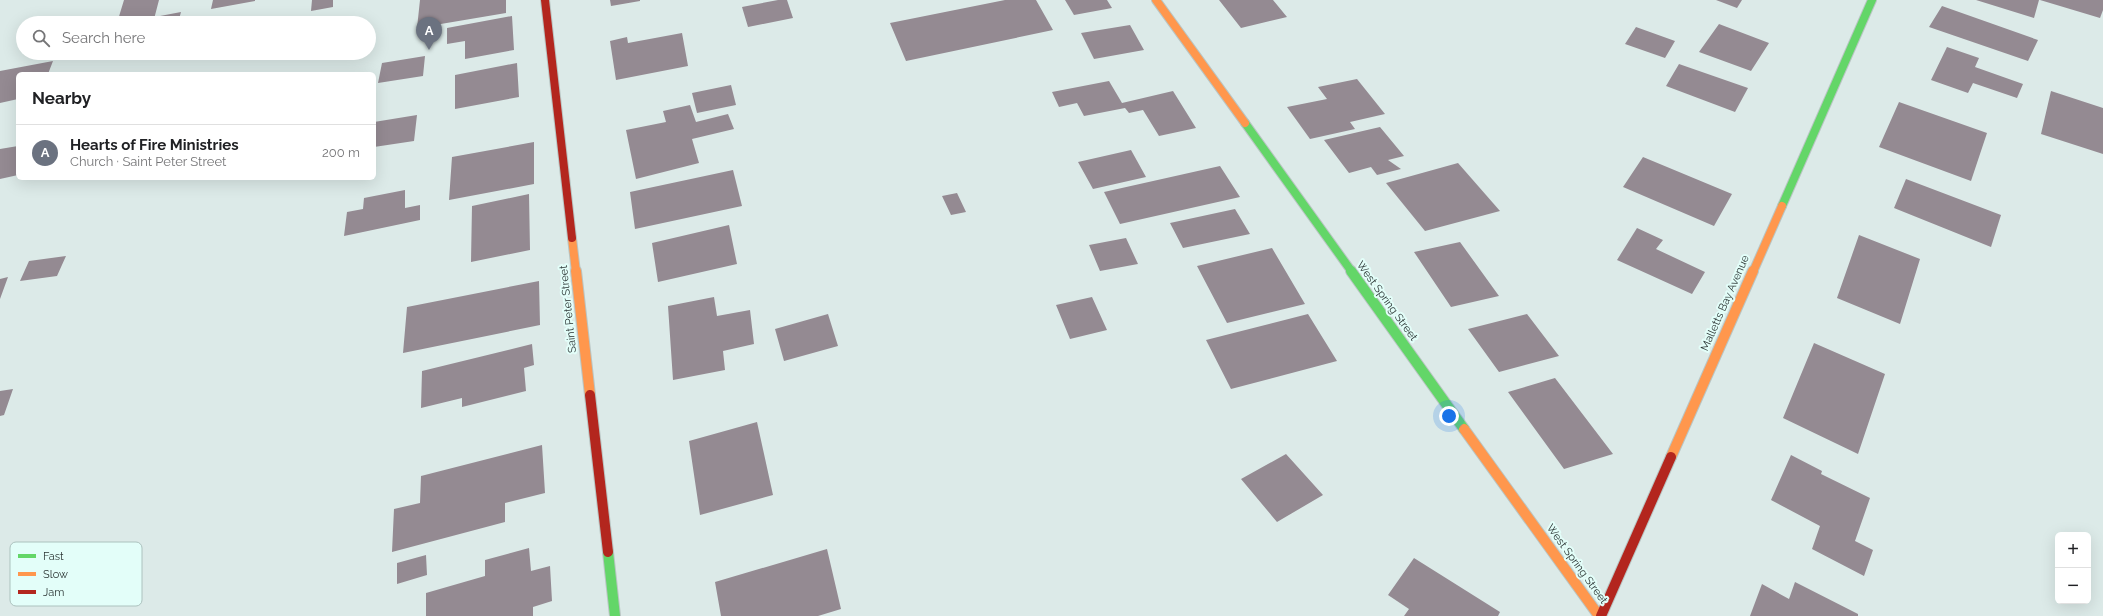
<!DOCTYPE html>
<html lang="en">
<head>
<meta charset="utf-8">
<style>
  body { margin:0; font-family:Raleway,sans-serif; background:#f6f6f6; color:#202124 }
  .controls { position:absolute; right:12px; bottom:12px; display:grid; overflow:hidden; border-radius:6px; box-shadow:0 4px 16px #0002 }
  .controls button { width:36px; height:36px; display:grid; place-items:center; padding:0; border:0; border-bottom:1px solid #e0e0e0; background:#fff; color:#202124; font:20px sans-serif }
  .you { position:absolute; left:1449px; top:416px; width:14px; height:14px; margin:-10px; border:3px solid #fff; border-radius:50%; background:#1a73e8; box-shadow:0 0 0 6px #1a73e833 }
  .badge { display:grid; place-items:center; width:26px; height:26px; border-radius:50%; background:#111827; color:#fff; font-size:13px; font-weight:700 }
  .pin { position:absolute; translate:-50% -33px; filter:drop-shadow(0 1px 2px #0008) }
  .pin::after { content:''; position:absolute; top:21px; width:14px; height:12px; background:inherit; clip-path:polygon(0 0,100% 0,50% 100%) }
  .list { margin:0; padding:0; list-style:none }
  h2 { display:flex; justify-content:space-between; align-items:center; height:52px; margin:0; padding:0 16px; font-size:17px }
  h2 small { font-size:13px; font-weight:400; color:#757577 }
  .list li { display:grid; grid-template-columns:26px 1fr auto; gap:12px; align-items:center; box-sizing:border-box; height:56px; padding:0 16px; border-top:1px solid #e0e0e0 }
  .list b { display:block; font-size:15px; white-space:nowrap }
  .list p { margin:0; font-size:13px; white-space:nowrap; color:#757577 }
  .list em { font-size:13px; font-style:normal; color:#757577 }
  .icon { flex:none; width:22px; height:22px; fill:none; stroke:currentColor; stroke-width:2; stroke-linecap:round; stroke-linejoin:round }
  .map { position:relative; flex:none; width:2103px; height:616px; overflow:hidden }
  .search { position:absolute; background:#fff; box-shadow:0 4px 16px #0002; left:16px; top:16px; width:360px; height:44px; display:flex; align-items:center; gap:10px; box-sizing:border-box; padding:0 14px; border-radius:22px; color:#757577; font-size:15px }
  .panel { position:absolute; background:#fff; box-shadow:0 4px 16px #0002; left:16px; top:72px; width:360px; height:108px; border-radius:6px }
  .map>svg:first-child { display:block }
  .building { fill:#948a92 }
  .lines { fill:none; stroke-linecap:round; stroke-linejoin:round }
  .fast-far1-casing { stroke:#b9c5c3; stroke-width:10 }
  .fast-casing { stroke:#b9c5c3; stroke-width:12 }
  .slow-far1-casing { stroke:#b9c5c3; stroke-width:10 }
  .slow-casing { stroke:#b9c5c3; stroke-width:12 }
  .jam-far1-casing { stroke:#b9c5c3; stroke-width:10 }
  .jam-casing { stroke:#b9c5c3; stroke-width:12 }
  .fast-far1 { stroke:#63d668; stroke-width:8 }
  .fast { stroke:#63d668; stroke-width:10 }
  .slow-far1 { stroke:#ff974d; stroke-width:8 }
  .slow { stroke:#ff974d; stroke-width:10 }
  .jam-far1 { stroke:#b3261e; stroke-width:8 }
  .jam { stroke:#b3261e; stroke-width:10 }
  .labels { text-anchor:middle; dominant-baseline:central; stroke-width:4; stroke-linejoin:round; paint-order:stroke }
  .street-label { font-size:11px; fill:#2c3635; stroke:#e3fef9 }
  .key { fill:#e3fef9; stroke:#acc2be; stroke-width:1 }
  .key-label { font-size:11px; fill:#2c3635 }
</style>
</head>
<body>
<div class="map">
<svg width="2103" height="616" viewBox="0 0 2103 616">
  <rect width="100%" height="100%" fill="#dceae8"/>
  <!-- building -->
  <path class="building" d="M124 0H159L153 23H117Z
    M213 0H255V1L211 9Z
    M312 0H333V7L311 11Z
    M420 0H506V13L417 28Z
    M610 0H640V1L611 6Z
    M778 0H787L793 18 748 27 742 7Z
    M1005 0H1036L1053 30 906 61 890 23Z
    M1065 0H1107L1112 8 1074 15Z
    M1219 0H1273L1287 17 1241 28Z
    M1716 0H1742L1737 8Z
    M1976 0H2039L2034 18Z
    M2040 0H2103V10L2100 18Z
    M1942 6 2038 40 2028 61 1929 27Z
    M181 12 178 23H158L160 16Z
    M512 16 514 50 465 59V41L447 44V28Z
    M1719 24 1769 43 1751 71 1699 52Z
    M1130 25 1144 50 1094 59 1081 33Z
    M1636 27 1675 41 1665 58 1625 44Z
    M682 33 688 66 616 80 610 41 627 37 628 43Z
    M1947 47 1979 58 1975 67 2023 84 2017 98 1973 83 1968 93 1931 80Z
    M425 56 423 76 378 83 382 63Z
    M53 61 48 74H18V99L0 103V71Z
    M517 63 519 97 455 109V75Z
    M1679 64 1748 88 1735 112 1666 86Z
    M1357 79 1385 114 1350 122 1355 129 1310 139 1287 107 1327 99 1318 87Z
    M1109 81 1122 103 1173 91 1196 128 1159 136 1143 110 1129 113 1125 108 1084 116 1077 103 1059 107 1052 92Z
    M731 85 736 105 697 113 692 93Z
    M2051 91 2103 108V154L2041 134Z
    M1899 102 1987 133 1971 181 1879 147Z
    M690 105 696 122 728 114 734 129 692 139 699 163 636 179 626 130 666 122 663 111Z
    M417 115 414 141 374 147V122Z
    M1380 127 1404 156 1388 160 1401 169 1377 175 1371 167 1349 173 1324 140Z
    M534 142V184L449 200 452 157Z
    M18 146V175L0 179V149Z
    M1131 150 1146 177 1093 189 1078 162Z
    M1643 157 1732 194 1714 226 1623 187Z
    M1458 163 1500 211 1425 231 1386 183Z
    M1220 166 1240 197 1120 224 1104 192Z
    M733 170 742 206 635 229 630 192Z
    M1906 179 2001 215 1991 247 1894 208Z
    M405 190V208L420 205V220L344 236 347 212 363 209 364 198Z
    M957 193 966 212 951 215 942 196Z
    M529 194 530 250 471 262 472 206Z
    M1235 209 1250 234 1183 248 1170 223Z
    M729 225 737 264 658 282 652 243Z
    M1637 228 1663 240 1656 249 1705 272 1692 294 1617 260Z
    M1859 235 1920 259 1900 324 1837 298Z
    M1126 238 1138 264 1100 271 1089 245Z
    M1460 242 1499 296 1451 307 1414 252Z
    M1272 248 1305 304 1227 323 1197 266Z
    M66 256 57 276 20 281 29 261Z
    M8 277 0 299V279Z
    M539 281 540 325 403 353 407 307Z
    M714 297 717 316 750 310 754 344 723 351 725 370 673 380 668 306Z
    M1092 297 1107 330 1070 339 1056 305Z
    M828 314 838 346 784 361 775 329Z
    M1308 314 1337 361 1231 389 1206 340Z
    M1527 314 1559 356 1499 372 1468 329Z
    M1814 343 1885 374 1858 454 1783 418Z
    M532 344 534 365 524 368 526 391 462 407V398L421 408 422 371Z
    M1555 378 1613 454 1564 469 1508 392Z
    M13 389 4 415 0 416V391Z
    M757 422 773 495 700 515 689 441Z
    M542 445 545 493 505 503V522L392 552 394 509 420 503 421 476Z
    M1286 454 1323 495 1277 522 1241 479Z
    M1791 455 1822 471 1821 474 1870 498 1855 541 1873 550 1864 576 1812 549 1820 526 1771 500Z
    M529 548 531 571 550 566 552 601 533 607V616H426V593L485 576V560Z
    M827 549 841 609 818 616H721L715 582Z
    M426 555 427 575 397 584V563Z
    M1414 558 1500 612 1498 616H1404L1409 609 1388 595Z
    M1795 582 1858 614V616H1750L1762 584 1789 599Z"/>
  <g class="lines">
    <defs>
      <path id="fast-far1" d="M1245 123 1352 272
        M1782 206 1872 0"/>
      <path id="fast" d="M1351 271 1464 429
        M608 552 615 616"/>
      <path id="slow-far1" d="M1156 0 1245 123
        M572 238 576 272
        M1753 272 1782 206"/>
      <path id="slow" d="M576 271 590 395
        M1464 429 1599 616
        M1671 457 1753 271"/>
      <path id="jam-far1" d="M545 0 572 238"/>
      <path id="jam" d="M590 395 608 552
        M1601 616 1671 457"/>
    </defs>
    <!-- fast-far1 casing -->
    <use href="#fast-far1" class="fast-far1-casing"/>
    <!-- fast casing -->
    <use href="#fast" class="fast-casing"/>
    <!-- slow-far1 casing -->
    <use href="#slow-far1" class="slow-far1-casing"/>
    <!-- slow casing -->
    <use href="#slow" class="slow-casing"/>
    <!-- jam-far1 casing -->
    <use href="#jam-far1" class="jam-far1-casing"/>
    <!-- jam casing -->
    <use href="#jam" class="jam-casing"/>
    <!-- fast-far1 -->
    <use href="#fast-far1" class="fast-far1"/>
    <!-- fast -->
    <use href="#fast" class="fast"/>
    <!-- slow-far1 -->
    <use href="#slow-far1" class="slow-far1"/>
    <!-- slow -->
    <use href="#slow" class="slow"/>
    <!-- jam-far1 -->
    <use href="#jam-far1" class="jam-far1"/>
    <!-- jam -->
    <use href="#jam" class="jam"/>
  </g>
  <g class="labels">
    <!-- street labels -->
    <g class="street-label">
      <text transform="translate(1387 301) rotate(54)">West Spring Street</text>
      <text transform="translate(1725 303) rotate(-66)">Malletts Bay Avenue</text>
      <text transform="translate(568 309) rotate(-96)">Saint Peter Street</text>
      <text transform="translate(1577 564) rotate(54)">West Spring Street</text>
    </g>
  </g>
  <!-- legend -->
  <rect x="10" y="542" width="132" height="64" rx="6" class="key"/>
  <rect x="18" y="554" width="18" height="4" fill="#63d668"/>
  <rect x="18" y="572" width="18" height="4" fill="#ff974d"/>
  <rect x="18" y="590" width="18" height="4" fill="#b3261e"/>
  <g class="key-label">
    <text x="43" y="560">Fast</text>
    <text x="43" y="578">Slow</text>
    <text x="43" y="596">Jam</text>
  </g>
</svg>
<div class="controls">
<button>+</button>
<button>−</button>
</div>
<div class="you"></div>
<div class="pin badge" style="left:429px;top:50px;background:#6b7280">A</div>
<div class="search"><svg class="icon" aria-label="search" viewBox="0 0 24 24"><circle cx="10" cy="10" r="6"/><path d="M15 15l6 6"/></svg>Search here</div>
<section class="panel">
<h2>Nearby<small></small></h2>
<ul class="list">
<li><span class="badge" style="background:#6b7280">A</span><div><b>Hearts of Fire Ministries</b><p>Church · Saint Peter Street</p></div><em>200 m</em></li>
</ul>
</section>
</div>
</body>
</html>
